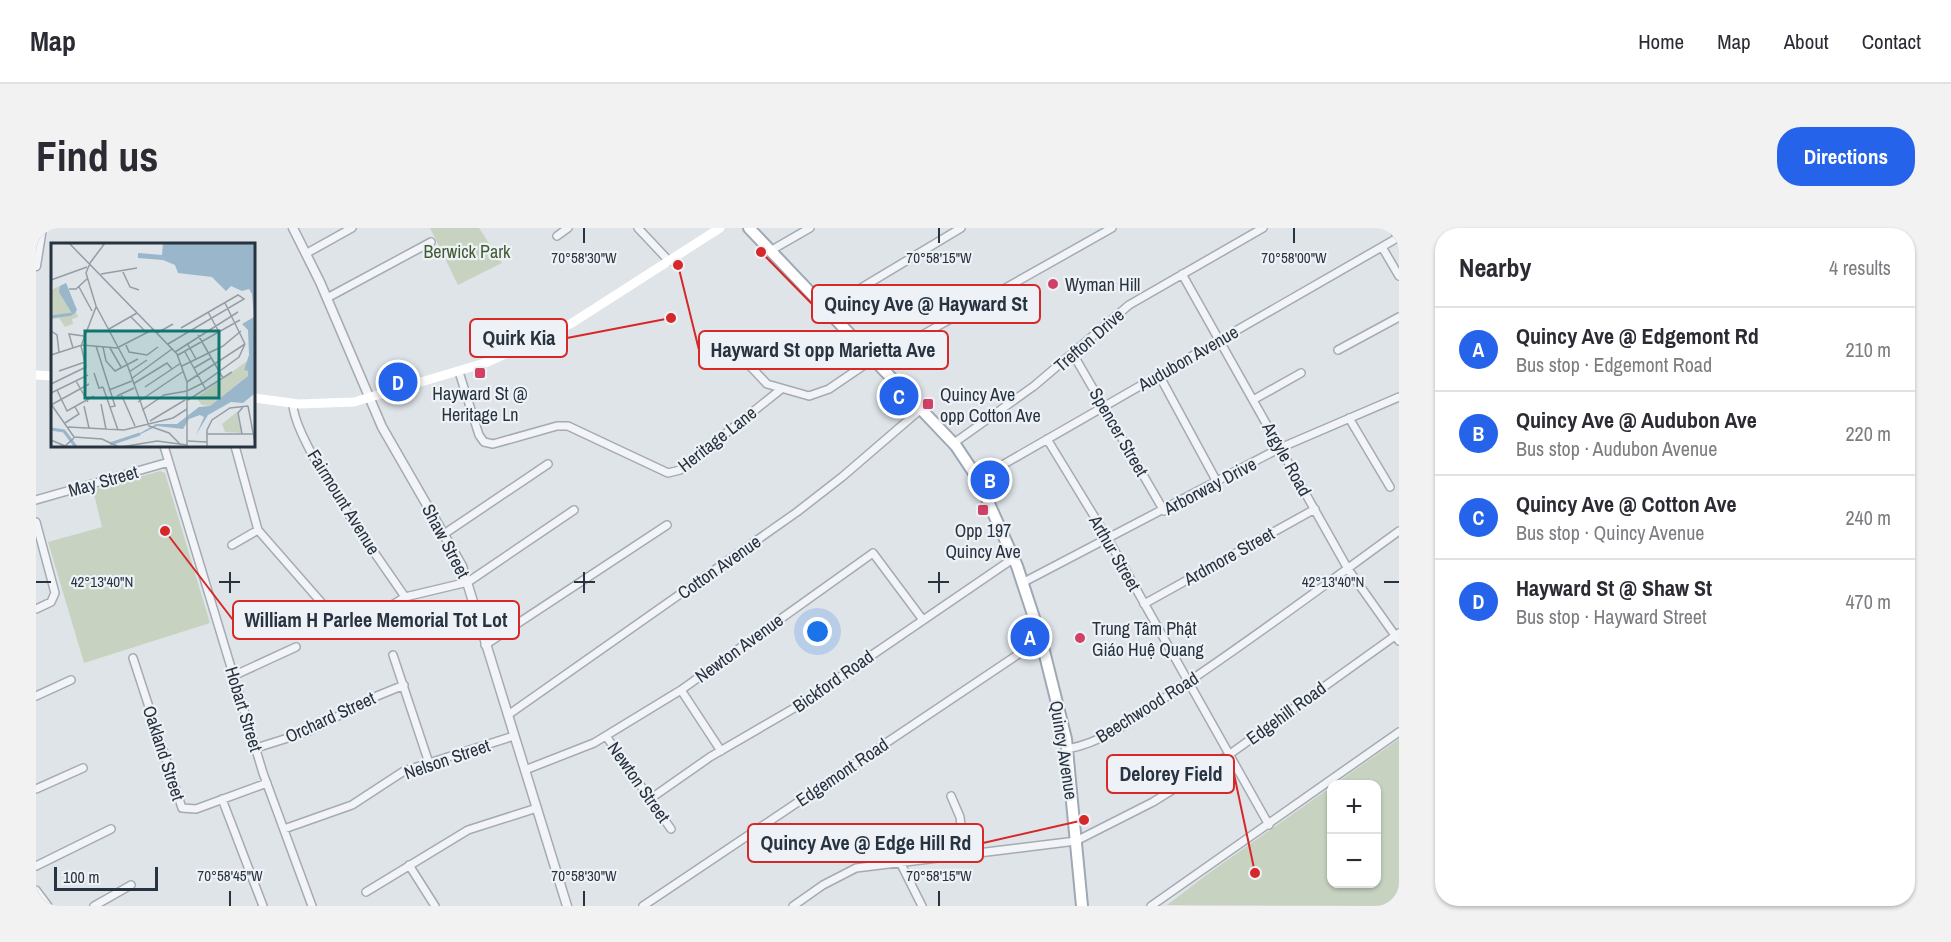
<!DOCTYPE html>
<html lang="en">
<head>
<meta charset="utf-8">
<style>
  body { margin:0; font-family:"Archivo Narrow",sans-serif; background:#f2f2f3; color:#2b2b33 }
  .controls { position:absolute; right:18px; bottom:18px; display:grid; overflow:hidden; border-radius:12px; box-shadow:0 2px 4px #0004 }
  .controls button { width:54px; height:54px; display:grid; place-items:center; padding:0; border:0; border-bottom:2px solid #e1e1e2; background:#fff; color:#2b2b33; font:30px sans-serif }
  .scale { position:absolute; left:18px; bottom:15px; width:104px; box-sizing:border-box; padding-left:6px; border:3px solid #273340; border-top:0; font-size:16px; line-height:21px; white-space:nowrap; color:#273340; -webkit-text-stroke:4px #eef2f6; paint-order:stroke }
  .you { position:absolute; left:782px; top:404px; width:21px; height:21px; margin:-15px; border:4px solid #fff; border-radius:50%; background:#1a73e8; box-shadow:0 0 0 9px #1a73e833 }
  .badge { display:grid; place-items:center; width:39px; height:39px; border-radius:50%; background:#2563eb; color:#fff; font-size:20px; font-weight:700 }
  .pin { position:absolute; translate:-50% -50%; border:3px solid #fff; box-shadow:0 2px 6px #0006 }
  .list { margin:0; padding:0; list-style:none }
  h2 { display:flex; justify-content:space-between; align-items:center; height:78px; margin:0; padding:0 24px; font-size:26px }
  h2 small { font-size:20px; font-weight:400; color:#7c7c81 }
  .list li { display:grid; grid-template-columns:39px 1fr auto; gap:18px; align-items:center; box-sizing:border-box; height:84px; padding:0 24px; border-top:2px solid #e1e1e2 }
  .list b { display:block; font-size:22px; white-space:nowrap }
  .list p { margin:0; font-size:20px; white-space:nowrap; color:#7c7c81 }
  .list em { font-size:20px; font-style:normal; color:#7c7c81 }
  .map { position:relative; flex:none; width:1363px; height:678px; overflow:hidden; border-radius:24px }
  header { display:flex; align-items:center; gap:36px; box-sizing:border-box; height:84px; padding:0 30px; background:#fff; border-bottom:2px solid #e1e1e2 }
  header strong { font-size:28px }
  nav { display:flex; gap:33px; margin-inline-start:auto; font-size:21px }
  .intro { display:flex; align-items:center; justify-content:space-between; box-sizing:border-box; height:144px; padding:0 36px }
  h1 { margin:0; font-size:42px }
  .button { padding:15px 27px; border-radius:24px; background:#2563eb; color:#fff; font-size:21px; font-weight:700 }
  main { display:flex; gap:36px; padding:0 36px }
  aside { flex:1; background:#fff; border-radius:24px; box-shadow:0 2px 4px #0004 }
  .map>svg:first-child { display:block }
  .green { fill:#c7d3c0 }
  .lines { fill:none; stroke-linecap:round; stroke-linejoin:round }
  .minor-casing { stroke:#a4abb3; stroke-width:10 }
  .tertiary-casing { stroke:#a4abb3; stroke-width:11 }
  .primary-casing { stroke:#9ea9b5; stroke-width:14 }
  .minor { stroke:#f2f4f7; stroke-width:7 }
  .tertiary { stroke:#f2f4f7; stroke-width:8 }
  .secondary { stroke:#fff; stroke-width:9 }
  .primary { stroke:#fff; stroke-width:10 }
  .ticks { fill:none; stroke:#273340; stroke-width:2 }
  .poi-dot { fill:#d14165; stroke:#eef2f6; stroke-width:2 }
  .labels { text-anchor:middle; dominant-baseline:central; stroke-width:4.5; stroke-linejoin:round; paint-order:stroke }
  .park-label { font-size:18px; fill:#405c34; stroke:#eef2f6 }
  .poi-label { font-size:18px; fill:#273340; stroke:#eef2f6; text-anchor:start }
  .street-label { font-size:18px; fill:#273340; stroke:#eef2f6 }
  .inset-river { fill:none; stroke:#99b6ca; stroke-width:3 }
  .inset-road { fill:none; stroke:#959da5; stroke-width:1.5 }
  .view { fill:#0f766e; fill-opacity:0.15; stroke:#0f766e; stroke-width:3 }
  .inset-edge { fill:none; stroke:#273340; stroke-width:3 }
  .ticks-label { font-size:15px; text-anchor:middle; fill:#273340; stroke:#eef2f6; stroke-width:4.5; stroke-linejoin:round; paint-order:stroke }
  .leader { fill:none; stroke:#d62828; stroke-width:2 }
  .callout-dot { fill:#d62828; stroke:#eef2f6; stroke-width:2 }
  .callout { fill:#eef2f6; stroke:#d62828; stroke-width:2 }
  .callout-label { font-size:20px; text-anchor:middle; font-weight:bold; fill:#273340 }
</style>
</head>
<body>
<header>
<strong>Map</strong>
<nav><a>Home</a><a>Map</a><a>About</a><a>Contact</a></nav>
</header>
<div class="intro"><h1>Find us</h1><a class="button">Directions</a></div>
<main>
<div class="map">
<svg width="1363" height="678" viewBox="0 0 1363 678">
  <rect width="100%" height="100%" fill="#dfe4e9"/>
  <!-- green -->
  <path class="green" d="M394 0H443L466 35 422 57Z
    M124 243 129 245 174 395 48 435 12 314 66 299 57 262Z
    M1363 511V675L1360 678 1131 677 1173 645 1295 559 1296 656H1340V556H1299Z"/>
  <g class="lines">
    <defs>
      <path id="minor" d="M602 0 633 33
        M1357 0 1362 10
        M521 8 532 0
        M1346 19 1363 48
        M734 23 774 0
        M271 25 316 0
        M1146 46 1312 341 1363 413
        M291 70 395 14
        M790 81 925 0
        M1302 122 1363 89
        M701 124 731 156 773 168 793 161 837 131
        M1037 126 1128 283
        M842 136 856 124 1076 0
        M423 144 443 207 448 214 457 216 521 198H532L632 245 644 242 744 162
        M1123 147 1181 254
        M1217 172 1265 145
        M257 176C257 213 344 332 369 369
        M1313 190 1354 259
        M1011 211 1072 311 1233 597
        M918 215 998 158 1093 77 1227 0
        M128 218 227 545 276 678
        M199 218 222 302 312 405 369 369 432 354 538 282
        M942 251 1363 9
        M0 272 133 234
        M0 294 19 365 15 374 0 381
        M408 306 512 236
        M196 317 222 302
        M988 354 1244 220 1363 169
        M1108 376 1279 281
        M449 417 631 297
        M357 427 393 535
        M97 430 146 580 160 581 231 555
        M197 448 260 419
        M645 462 685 523
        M0 468 35 452
        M472 487 761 284 806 249 885 181
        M570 508 635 601
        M220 520 271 504 341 468 368 457
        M1031 521C1072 514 1109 483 1143 460 1218 410 1290 356 1363 303
        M489 542 558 515 645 462 837 325 887 392
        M0 561 47 540
        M915 568 924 589 928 626
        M186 571 227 678
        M614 571 674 529 760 479 978 330
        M248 601 316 577 368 543 478 508
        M864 634 886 678
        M373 637 399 678
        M0 638 75 601
        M0 662 12 678
        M330 664 432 602 501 580
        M58 678 95 657
        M607 678 1005 411
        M757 678 787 657 820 640 1040 613 1117 574 1194 526 1363 405
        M1115 678 1363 504"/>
      <path id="tertiary" d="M257 0 284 54 346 199 426 338 531 678
        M0 38 6 0"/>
      <path id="primary" d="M713 0 920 218 942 251 981 338 1005 411 1030 511 1046 678"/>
    </defs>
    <!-- minor casing -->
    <use href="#minor" class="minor-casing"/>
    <!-- tertiary casing -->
    <use href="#tertiary" class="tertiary-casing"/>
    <!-- primary casing -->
    <use href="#primary" class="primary-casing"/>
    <!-- minor -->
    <use href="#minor" class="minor"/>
    <!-- tertiary -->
    <use href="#tertiary" class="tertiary"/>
    <!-- secondary -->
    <path class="secondary" d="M0 147 16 148
      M218 170 263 176 318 174 452 134 536 95 684 0"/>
    <!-- primary -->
    <use href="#primary" class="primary"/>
  </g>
  <!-- ticks -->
  <path class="ticks" d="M548 0V15M903 0V15M1258 0V15M194 344V365M548 344V365M903 344V365M0 354H15M183 354H204M538 354H559M892 354H913M1348 354H1363M194 663V678M548 663V678M903 663V678"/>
  <!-- markers -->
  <g class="poi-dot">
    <circle cx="1017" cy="56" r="6"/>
    <rect x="438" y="139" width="12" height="12" rx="3"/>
    <rect x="886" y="170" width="12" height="12" rx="3"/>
    <rect x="941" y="276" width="12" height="12" rx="3"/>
    <circle cx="1044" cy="410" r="6"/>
  </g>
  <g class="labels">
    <!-- park labels -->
    <g class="park-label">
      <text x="431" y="23">Berwick Park</text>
    </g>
    <!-- poi labels -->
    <g class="poi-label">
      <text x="1029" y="56">Wyman Hill</text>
      <text x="444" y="165" text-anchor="middle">Hayward St @<tspan x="444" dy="21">Heritage Ln</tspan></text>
      <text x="904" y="166">Quincy Ave<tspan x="904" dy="21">opp Cotton Ave</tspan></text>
      <text x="947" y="302" text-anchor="middle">Opp 197<tspan x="947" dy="21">Quincy Ave</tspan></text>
      <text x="1056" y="400">Trung Tâm Phật<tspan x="1056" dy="21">Giáo Huệ Quang</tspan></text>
    </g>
    <!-- street labels -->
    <g class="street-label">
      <text transform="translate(1053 112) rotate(-41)">Trefton Drive</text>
      <text transform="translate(1152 130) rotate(-30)">Audubon Avenue</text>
      <text transform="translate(1083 204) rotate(60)">Spencer Street</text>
      <text transform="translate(681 211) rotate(-38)">Heritage Lane</text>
      <text transform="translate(1251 231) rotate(61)">Argyle Road</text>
      <text transform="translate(67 253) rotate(-16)">May Street</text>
      <text transform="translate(1174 258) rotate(-28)">Arborway Drive</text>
      <text transform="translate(308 274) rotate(58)">Fairmount Avenue</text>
      <text transform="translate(410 313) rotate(62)">Shaw Street</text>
      <text transform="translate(1079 325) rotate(60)">Arthur Street</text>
      <text transform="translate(1193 328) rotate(-29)">Ardmore Street</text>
      <text transform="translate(683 339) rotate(-35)">Cotton Avenue</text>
      <text transform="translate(703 420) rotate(-36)">Newton Avenue</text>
      <text transform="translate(797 453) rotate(-35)">Bickford Road</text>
      <text transform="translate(1111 479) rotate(-32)">Beechwood Road</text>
      <text transform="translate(208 481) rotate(73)">Hobart Street</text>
      <text transform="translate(1250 485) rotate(-36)">Edgehill Road</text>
      <text transform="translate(294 489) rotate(-25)">Orchard Street</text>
      <text transform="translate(1028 522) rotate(81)">Quincy Avenue</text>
      <text transform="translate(128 525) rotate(72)">Oakland Street</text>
      <text transform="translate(411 531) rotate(-19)">Nelson Street</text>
      <text transform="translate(806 544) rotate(-34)">Edgemont Road</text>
      <text transform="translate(603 554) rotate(55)">Newton Street</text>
    </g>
  </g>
  <!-- overview -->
  <g transform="translate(15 15)">
    <rect width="204" height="204" fill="#dfe4e9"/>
    <path d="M15 40 27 74 21 76 22 81 14 84 8 75 0 76V47ZM196 118 193 127 197 128V133L159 163 151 162 145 155ZM186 169 190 190 174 189 171 181Z" fill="#c7d3c0"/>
    <path d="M112 0H204L203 151 192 160 180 159 157 172 145 192 153 174 149 172 138 176 132 186 106 183 88 192 84 193 105 181H126L148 164 159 163 197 133V128L193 127 198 112 197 87 191 81 203 74 201 51 198 46 191 48 180 43 175 48 161 34 127 30 124 22 112 17 87 15V10L111 12ZM15 40 26 67 22 72 8 49 9 43Z" fill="#99b6ca"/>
    <path class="inset-river" d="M0 74 21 71M0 186 13 188 25 204M59 201 89 191"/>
    <path class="inset-road" d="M18 0 126 111 136 139V204M39 20 35 30 45 63 76 121 98 183 118 190 130 202M39 20 54 0M71 27 79 44 88 47M50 31 86 25M0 37 36 24M28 44 41 68M18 46H25L37 35M174 60 194 101M157 69 168 89M80 74 96 90M58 86 86 70M0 88 6 92 8 109M106 90 122 81M147 92 172 135M136 100 145 116M117 101 193 56 187 52 130 85M75 102 78 109 96 112 107 104M45 103 64 163 59 164M52 104 55 118 64 128 87 116M22 105 18 91 33 93M59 105 70 124M124 109 187 69M134 109 155 147M0 112 31 102 66 105 103 86M127 112 189 77M131 123 172 103 190 88M143 125 160 115M8 128 34 119M78 129 96 117M43 130 48 145 52 144M80 136 121 106M25 138 37 159M136 139 194 101M0 141 35 124 30 103 45 64M82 141 116 120 121 126M52 144 67 187M94 144 130 120M6 147 16 168 43 153M58 147 81 138M0 150 37 132M70 151 84 183M66 153 83 145M137 157 181 129M87 159 133 128M0 161 23 194 51 196 68 204M50 161 55 186M0 162 38 141M33 163 38 185M197 163 204 200M91 167 113 152 136 148 152 140 188 114 194 101M99 178 134 157M14 180 28 171 24 164M17 184 73 187 122 175 136 166M156 191H202M191 191 187 170 192 164M0 197 14 203 23 195M137 198 156 199M70 204 106 198 136 202M156 204V187L161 177 179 165 197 163"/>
    <path class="view" d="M34 88H168V155H34Z"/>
    <rect width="204" height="204" class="inset-edge"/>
  </g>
  <g class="ticks-label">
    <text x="548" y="35">70°58'30"W</text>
    <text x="903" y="35">70°58'15"W</text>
    <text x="1258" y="35">70°58'00"W</text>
    <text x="66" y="359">42°13'40"N</text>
    <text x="1297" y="359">42°13'40"N</text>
    <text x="194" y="653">70°58'45"W</text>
    <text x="548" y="653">70°58'30"W</text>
    <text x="903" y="653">70°58'15"W</text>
  </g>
  <!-- callouts -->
  <path class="leader" d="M725 24L776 76M635 90L531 110M642 37L663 122M129 303L197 392M1219 645L1198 546M1048 592L947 615"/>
  <g class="callout-dot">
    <circle cx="725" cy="24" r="6"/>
    <circle cx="635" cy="90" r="6"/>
    <circle cx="642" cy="37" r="6"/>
    <circle cx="129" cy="303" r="6"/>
    <circle cx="1219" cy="645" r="6"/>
    <circle cx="1048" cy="592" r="6"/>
  </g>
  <g class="callout">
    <rect x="776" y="57" width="228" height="38" rx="6"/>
    <rect x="434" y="91" width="97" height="38" rx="6"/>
    <rect x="663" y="103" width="249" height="38" rx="6"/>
    <rect x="197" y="373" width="286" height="38" rx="6"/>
    <rect x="1071" y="527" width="127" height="38" rx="6"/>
    <rect x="712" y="596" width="235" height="38" rx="6"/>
  </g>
  <g class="callout-label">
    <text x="890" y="83">Quincy Ave @ Hayward St</text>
    <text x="483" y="117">Quirk Kia</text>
    <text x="787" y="129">Hayward St opp Marietta Ave</text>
    <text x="340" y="399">William H Parlee Memorial Tot Lot</text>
    <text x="1135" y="553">Delorey Field</text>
    <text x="830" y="622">Quincy Ave @ Edge Hill Rd</text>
  </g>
</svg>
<div class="controls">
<button>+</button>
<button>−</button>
</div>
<div class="scale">100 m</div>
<div class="you"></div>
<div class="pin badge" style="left:994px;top:409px">A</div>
<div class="pin badge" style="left:954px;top:252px">B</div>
<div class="pin badge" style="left:863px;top:168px">C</div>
<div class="pin badge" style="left:362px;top:154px">D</div>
</div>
<aside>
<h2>Nearby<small>4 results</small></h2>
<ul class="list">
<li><span class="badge">A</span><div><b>Quincy Ave @ Edgemont Rd</b><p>Bus stop · Edgemont Road</p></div><em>210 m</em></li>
<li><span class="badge">B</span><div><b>Quincy Ave @ Audubon Ave</b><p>Bus stop · Audubon Avenue</p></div><em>220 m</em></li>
<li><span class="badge">C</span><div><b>Quincy Ave @ Cotton Ave</b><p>Bus stop · Quincy Avenue</p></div><em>240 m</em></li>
<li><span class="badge">D</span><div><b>Hayward St @ Shaw St</b><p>Bus stop · Hayward Street</p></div><em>470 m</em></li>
</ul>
</aside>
</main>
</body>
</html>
